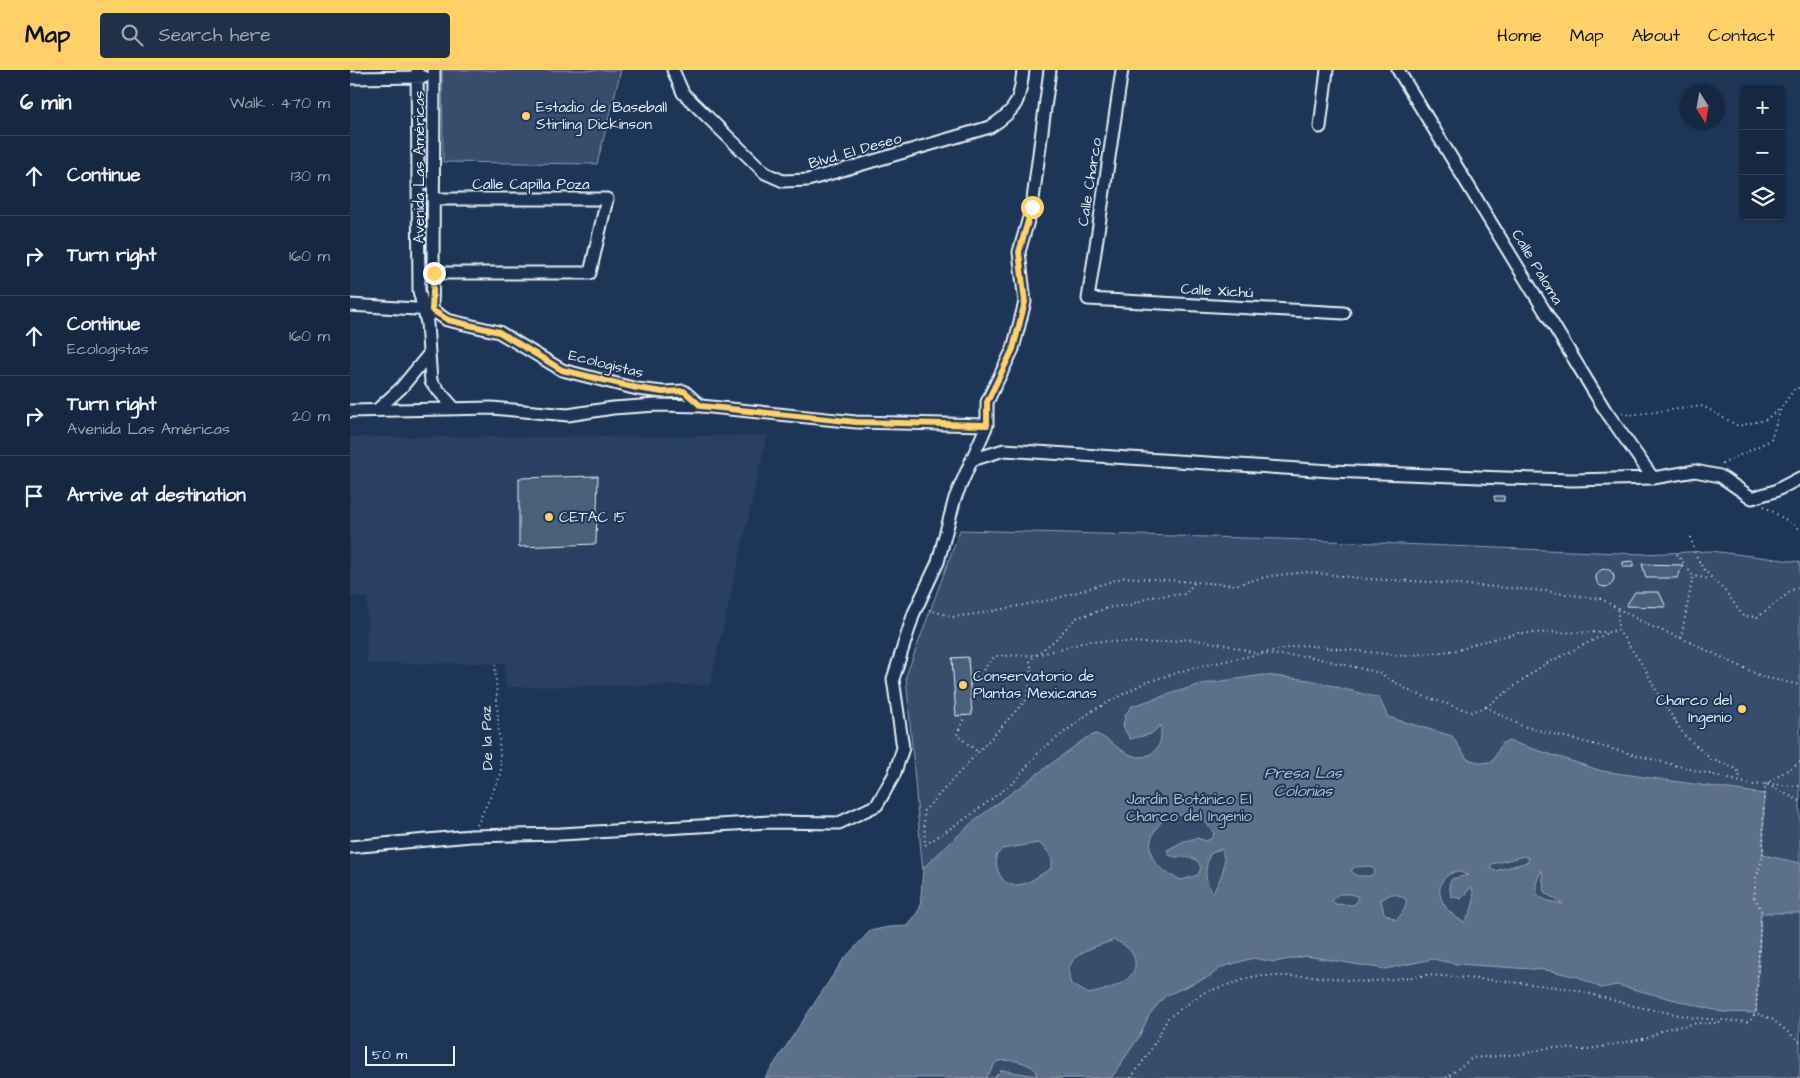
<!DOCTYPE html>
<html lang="en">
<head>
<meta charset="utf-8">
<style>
  body { margin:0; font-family:"Architects Daughter",sans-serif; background:#1f3048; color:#f1f3f6 }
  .controls { position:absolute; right:15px; top:15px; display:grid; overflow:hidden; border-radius:5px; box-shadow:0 1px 4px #0004 }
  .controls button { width:45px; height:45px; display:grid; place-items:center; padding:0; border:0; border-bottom:1px solid #35445a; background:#162841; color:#f1f3f6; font:25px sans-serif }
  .compass { position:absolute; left:1330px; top:15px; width:45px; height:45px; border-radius:50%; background:#162841; box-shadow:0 1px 4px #0004; rotate:169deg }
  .scale { position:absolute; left:15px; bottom:12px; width:90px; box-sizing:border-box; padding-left:5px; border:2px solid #e8f1f8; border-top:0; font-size:14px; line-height:18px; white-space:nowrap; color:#e8f1f8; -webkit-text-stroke:4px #1d3557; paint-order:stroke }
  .stop { position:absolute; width:15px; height:15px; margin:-11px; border:4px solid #ffd166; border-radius:50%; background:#fff }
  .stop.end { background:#ffd166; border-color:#fff; box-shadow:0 1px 5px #0008 }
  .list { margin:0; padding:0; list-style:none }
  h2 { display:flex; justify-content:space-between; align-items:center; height:65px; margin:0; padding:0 20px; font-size:21px }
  h2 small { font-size:16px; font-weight:400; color:#9ea6b1 }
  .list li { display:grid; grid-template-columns:32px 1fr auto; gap:15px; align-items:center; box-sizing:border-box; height:80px; padding:0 20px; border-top:1px solid #35445a }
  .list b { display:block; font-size:19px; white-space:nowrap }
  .list p { margin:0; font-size:16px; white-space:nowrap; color:#9ea6b1 }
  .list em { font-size:16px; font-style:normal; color:#9ea6b1 }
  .icon { flex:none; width:28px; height:28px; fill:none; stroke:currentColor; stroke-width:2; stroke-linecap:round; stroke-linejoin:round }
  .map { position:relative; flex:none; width:1450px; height:1008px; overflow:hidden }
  header { display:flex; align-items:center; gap:30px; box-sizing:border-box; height:70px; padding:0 25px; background:#ffd166; color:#111 }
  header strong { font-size:24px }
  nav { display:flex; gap:28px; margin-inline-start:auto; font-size:18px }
  .search { width:350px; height:45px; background:#1f3048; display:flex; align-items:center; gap:12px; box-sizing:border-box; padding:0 18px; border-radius:5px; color:#9ea6b1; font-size:19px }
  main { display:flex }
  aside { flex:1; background:#162841 }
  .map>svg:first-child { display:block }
  .built { fill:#2a4162 }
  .green { fill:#374d6c; stroke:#909fb2 }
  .water { fill:#5d7089; stroke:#95a4b5; fill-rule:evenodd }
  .building { fill:#495e7a; stroke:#e8f1f8 }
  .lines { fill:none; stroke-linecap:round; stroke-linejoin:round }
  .street-casing { stroke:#e8f1f8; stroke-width:15 }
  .path { stroke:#e8f1f8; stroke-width:2; stroke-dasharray:1 4; stroke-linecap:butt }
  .street { stroke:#1d3557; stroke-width:11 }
  .route { stroke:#ffd166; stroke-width:6 }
  .poi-dot { fill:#ffd166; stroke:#1d3557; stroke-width:2 }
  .labels { text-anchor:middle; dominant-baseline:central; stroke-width:4; stroke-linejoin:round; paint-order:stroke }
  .poi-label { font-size:15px; fill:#e8f1f8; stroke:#1d3557; text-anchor:start }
  .street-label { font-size:15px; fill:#e8f1f8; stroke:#1d3557 }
  .park-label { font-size:15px; fill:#b3c0ce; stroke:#1d3557 }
  .water-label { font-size:16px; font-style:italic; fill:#b7c4d1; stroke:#1d3557 }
</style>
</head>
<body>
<header>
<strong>Map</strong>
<div class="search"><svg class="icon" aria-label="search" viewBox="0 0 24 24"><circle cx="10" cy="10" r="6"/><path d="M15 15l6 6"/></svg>Search here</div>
<nav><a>Home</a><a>Map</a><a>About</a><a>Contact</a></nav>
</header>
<main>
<aside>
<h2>6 min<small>Walk · 470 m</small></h2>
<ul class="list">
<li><svg class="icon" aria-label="ahead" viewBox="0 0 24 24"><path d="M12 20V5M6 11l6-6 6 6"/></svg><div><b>Continue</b></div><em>130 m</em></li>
<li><svg class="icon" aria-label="right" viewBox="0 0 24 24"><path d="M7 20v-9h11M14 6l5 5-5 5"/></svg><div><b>Turn right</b></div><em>160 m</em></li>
<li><svg class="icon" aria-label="ahead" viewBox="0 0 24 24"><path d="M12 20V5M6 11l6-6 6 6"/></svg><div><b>Continue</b><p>Ecologistas</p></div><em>160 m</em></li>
<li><svg class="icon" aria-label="right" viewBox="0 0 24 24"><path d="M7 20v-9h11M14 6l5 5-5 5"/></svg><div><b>Turn right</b><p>Avenida Las Américas</p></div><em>20 m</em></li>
<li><svg class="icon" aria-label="arrive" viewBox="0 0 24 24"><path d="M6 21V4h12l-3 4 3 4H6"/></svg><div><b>Arrive at destination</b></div></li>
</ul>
</aside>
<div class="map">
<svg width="1450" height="1008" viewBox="0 0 1450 1008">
  <rect width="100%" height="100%" fill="#1d3557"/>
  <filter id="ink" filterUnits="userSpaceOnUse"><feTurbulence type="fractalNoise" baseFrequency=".02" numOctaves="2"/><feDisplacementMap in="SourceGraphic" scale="10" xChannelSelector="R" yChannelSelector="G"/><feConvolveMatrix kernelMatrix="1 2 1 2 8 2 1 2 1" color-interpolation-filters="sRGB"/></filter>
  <g filter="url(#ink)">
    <!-- built -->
    <path class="built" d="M417 366 360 615 156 617 155 593 17 594V528L0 527V367Z"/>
    <!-- green -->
    <path class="green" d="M92 0H271L247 94 93 92Z
      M610 460 930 469 1293 484 1361 481 1450 492V1008H599L587 936 571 782 556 606Z"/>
    <!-- water -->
    <path class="water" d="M914 605 960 610 1029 628 1038 647 1102 666 1117 689 1133 693 1143 691 1152 673 1159 671 1252 701 1414 724 1413 785 1450 793V843H1411L1406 943 1372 942 1267 915 1251 918 1228 907 1196 900 1106 894 1083 889 1035 899 956 886 924 892 903 888 872 897 860 906 815 926 799 945 789 967 761 1008H644L652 1000 686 1006V1000C675 991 659 988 646 992L636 1008H415L493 890 520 861 538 857 558 856 570 838 573 798 625 750 736 668 746 664C764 670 782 697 802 683 812 676 811 666 811 655L801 664 780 669 773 657 775 645 782 636 851 614ZM834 744 853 749 864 763 862 768 856 771 847 768 834 771 817 780 819 785C832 791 845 781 851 798L848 805 832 810C801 800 789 775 813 750ZM688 773C695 777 707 789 700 799 698 801 693 803 690 805 666 823 646 817 646 786L652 779ZM871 779C879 792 870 811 863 822 853 810 855 798 860 784ZM1174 786 1179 788 1178 792 1145 801 1140 798 1142 794ZM1019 796 1024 799 1025 802 1020 806H1007L1001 801 1005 797ZM1192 800 1194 822 1213 834C1189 830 1178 825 1192 800ZM1107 801 1118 805 1102 809 1099 814 1101 826 1111 829 1121 817C1127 830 1122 841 1114 852 1092 842 1076 811 1107 801ZM989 824H1001L1008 827 1007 832 1003 835 985 834 982 830ZM1041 824 1048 825 1056 829C1057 838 1052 844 1046 850L1034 843 1031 830ZM764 870C774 874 783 880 785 891 788 913 755 920 739 924L721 914C710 884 743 878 764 870Z"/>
    <!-- building -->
    <path class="building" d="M248 406 246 474 169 477V408Z
      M1144 426H1154V431H1145Z
      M1283 491V497H1273V492Z
      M1292 494 1333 495 1327 508H1296Z
      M1246 508a9 9 0 1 1 18 0a9 9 0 1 1-18 0Z
      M1285 522H1309L1316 537 1276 536Z
      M618 587 622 645 606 646 602 588Z"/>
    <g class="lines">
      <defs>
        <path id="street" d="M67 0 69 221 77 253 81 312 104 338
          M323 0 333 23 415 103 433 111 458 110 640 57C667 40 670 31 673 0
          M772 0 738 229 994 243
          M1048 0 1255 340 1303 408
          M0 8 74 7
          M970 57 977 0
          M83 203H240L257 129H83
          M0 235 82 240 97 250 149 262 212 300 287 319 313 322 334 321 351 336
          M80 245 82 240 83 203 84 0
          M27 340 51 318 79 284
          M0 341 142 338 218 345 263 338 306 335 351 336 506 352 637 355
          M622 390 654 380 981 401 1153 408 1223 410 1303 408 1345 401 1370 406 1402 428 1425 421 1450 408
          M0 777 121 766 211 764 419 752 489 753 527 735 544 705 553 678 543 609 564 543 588 492 605 428 637 355V332L663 279 675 232 669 182 682 137 700 0"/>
      </defs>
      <!-- street casing -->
      <use href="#street" class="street-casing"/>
      <!-- path -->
      <path class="path" d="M1272 343 1279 345 1353 336 1388 356 1415 350 1431 338
        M1372 394 1421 370 1431 338 1445 318H1450
        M1414 436 1450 459
        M1341 467C1345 492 1356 503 1374 520 1381 528 1387 538 1393 546L1408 547 1445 518H1450
        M1327 484 1343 506 1360 509
        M844 513 835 524 800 527 780 535 762 537 726 548 705 570 680 590 682 605 676 630 574 741 575 775 622 744 664 712 690 681 742 641 794 613 842 598 909 584 957 586 1030 603 1061 622 1121 642 1136 637 1172 656 1403 715 1416 714 1450 731
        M579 540 604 547 632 543 705 529 775 507 885 515 920 506 958 502 1017 509 1081 512 1195 521 1251 529 1298 555 1331 568 1413 607 1450 615
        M1268 560 1294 597 1309 626 1334 665 1361 689 1387 699 1391 710
        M1331 568 1343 506
        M912 583 953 575 1055 586 1109 580 1127 573 1168 563 1260 562 1268 560V540
        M620 615 645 586 687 585 740 571 807 573 838 569 873 574 908 584
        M1136 637 1192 596 1257 563
        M615 645 607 665 628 682
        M1450 692 1416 714 1414 724 1413 786 1406 808 1404 827 1411 839 1406 943 1422 949 1450 972
        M1418 714 1450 716
        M127 755 151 704 145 593
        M781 1008 799 983 818 948 853 923 905 906H961L1017 912 1079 905 1153 911 1222 919 1284 936 1345 948 1399 952 1406 943
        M1096 1008 1122 988 1173 984 1201 977 1234 980 1298 968 1315 959 1348 953H1372
        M1448 1008 1450 1006"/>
      <!-- street -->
      <use href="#street" class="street"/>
    </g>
  </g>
  <g class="lines" filter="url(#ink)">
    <!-- route -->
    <path class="route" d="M84 203 82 240 98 250 149 262 212 300 287 318 313 322 334 321 351 336 506 352 637 355V332L663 279 675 232 669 182 682 137"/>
  </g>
  <!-- markers -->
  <g class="poi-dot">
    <circle cx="176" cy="46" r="5"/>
    <circle cx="199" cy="447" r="5"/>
    <circle cx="613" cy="615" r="5"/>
    <circle cx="1392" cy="639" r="5"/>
  </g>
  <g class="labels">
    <!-- poi labels -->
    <g class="poi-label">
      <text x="186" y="37">Estadio de Baseball<tspan x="186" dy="17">Stirling Dickinson</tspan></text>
      <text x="209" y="447">CETAC 15</text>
      <text x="623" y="606">Conservatorio de<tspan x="623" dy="17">Plantas Mexicanas</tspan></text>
      <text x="1382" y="630" text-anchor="end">Charco del<tspan x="1382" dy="17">Ingenio</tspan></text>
    </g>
    <!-- street labels -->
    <g class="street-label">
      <text transform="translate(505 81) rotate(-16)">Blvd. El Deseo</text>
      <text transform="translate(69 97) rotate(-90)">Avenida Las Américas</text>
      <text transform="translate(740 112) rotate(-81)">Calle Charco</text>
      <text x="181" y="114">Calle Capilla Poza</text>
      <text transform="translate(1187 197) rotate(59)">Calle Paloma</text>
      <text transform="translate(867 221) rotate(3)">Calle Xichú</text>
      <text transform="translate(256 294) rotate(14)">Ecologistas</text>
      <text transform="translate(137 668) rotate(-92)">De la Paz</text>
    </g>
    <!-- park labels -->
    <g class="park-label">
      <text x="839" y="729">Jardín Botánico El<tspan x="839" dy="17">Charco del Ingenio</tspan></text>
    </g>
    <!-- water labels -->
    <g class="water-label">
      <text x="953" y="703">Presa Las<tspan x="953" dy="18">Colonias</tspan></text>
    </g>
  </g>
</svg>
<div class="controls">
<button>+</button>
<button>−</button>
<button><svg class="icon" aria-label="layers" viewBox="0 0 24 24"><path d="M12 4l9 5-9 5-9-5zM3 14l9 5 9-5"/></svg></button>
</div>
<svg class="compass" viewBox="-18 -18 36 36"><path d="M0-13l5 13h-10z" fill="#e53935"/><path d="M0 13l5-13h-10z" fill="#9ea6b1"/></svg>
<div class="scale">50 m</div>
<div class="stop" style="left:682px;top:137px"></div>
<div class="stop end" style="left:84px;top:203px"></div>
</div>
</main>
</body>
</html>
